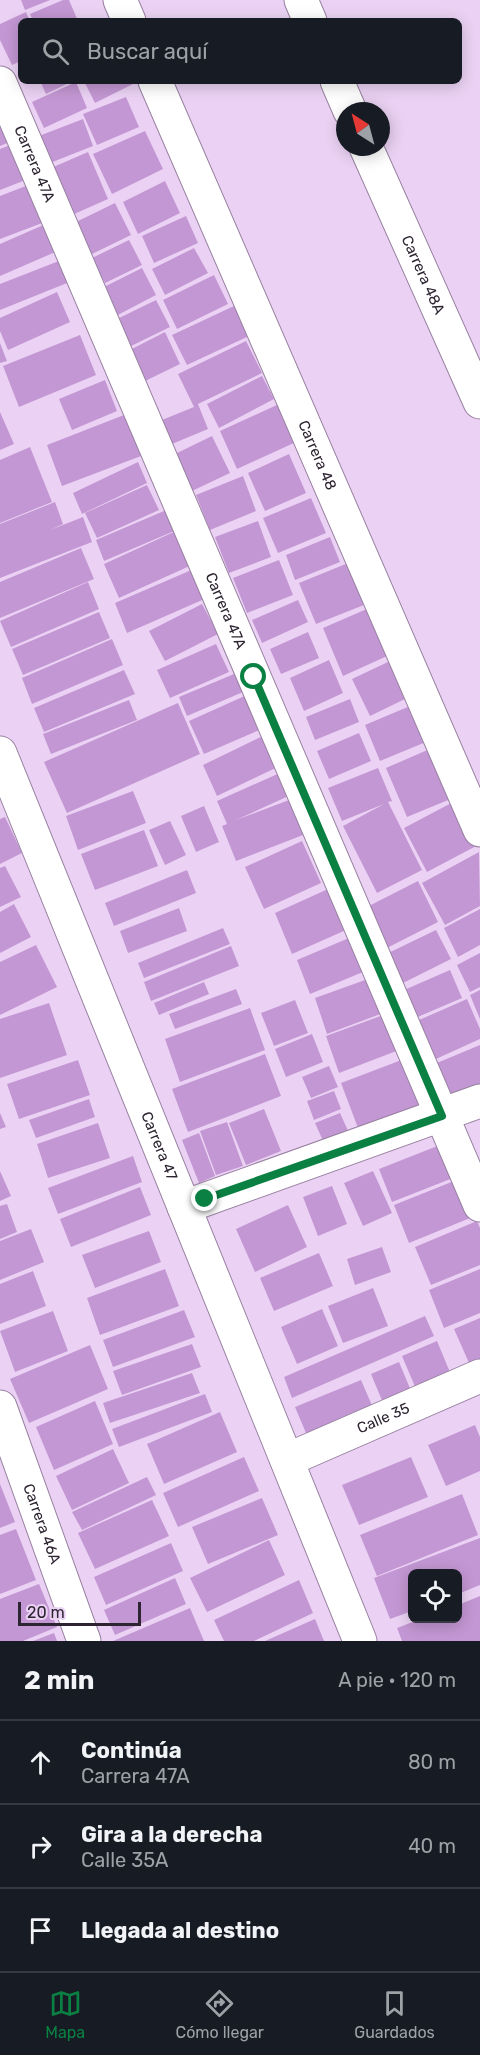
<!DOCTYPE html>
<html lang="es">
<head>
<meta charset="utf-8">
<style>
  body { margin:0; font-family:Rubik,sans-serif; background:#242831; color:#f1f3f6 }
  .controls { position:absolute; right:18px; bottom:18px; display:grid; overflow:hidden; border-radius:9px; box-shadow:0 3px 15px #0003 }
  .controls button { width:54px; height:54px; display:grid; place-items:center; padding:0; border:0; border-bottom:2px solid #363941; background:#171b24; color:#f1f3f6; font:30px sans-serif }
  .compass { position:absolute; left:336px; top:102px; width:54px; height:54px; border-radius:50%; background:#171b24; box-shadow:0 3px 15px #0003; rotate:324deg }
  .scale { position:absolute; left:18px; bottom:15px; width:123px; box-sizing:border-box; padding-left:6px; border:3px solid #2d2431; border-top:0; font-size:16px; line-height:21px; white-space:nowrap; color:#2d2431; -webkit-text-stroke:4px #ebd2f4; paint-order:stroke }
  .stop { position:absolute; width:18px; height:18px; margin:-14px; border:4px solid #0b8043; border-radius:50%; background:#fff }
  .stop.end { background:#0b8043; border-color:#fff; box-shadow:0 2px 6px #0008 }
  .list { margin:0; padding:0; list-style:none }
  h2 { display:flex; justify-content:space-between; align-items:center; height:78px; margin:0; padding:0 24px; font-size:26px }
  h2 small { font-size:20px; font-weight:400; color:#9ea1a6 }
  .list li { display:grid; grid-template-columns:39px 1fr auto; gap:18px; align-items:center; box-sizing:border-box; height:84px; padding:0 24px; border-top:2px solid #363941 }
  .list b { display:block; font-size:22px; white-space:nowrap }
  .list p { margin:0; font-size:20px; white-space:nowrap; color:#9ea1a6 }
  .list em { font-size:20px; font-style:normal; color:#9ea1a6 }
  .icon { flex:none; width:33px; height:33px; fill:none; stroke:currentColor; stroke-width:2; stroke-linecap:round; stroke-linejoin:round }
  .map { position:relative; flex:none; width:480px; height:1641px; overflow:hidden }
  .search { position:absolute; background:#171b24; box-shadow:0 3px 15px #0003; left:18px; right:18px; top:18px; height:66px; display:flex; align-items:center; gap:15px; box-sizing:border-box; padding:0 21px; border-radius:9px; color:#9ea1a6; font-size:22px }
  .sheet { height:330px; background:#171b24 }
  nav { display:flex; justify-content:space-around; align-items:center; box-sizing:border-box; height:84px; border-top:2px solid #363941; background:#171b24; font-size:16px; color:#9ea1a6 }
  nav a { display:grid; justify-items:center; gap:3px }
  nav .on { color:#0b8043 }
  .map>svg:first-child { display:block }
  .building { fill:#c397d3 }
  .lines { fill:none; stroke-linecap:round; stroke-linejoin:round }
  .street-casing { stroke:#9881a1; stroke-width:35 }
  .street { stroke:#fff; stroke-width:33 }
  .route { stroke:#0b8043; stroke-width:8 }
  .labels { text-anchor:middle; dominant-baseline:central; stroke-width:5; stroke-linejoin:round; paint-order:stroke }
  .street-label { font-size:15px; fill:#2d2431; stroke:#ebd2f4 }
</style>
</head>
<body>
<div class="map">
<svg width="480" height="1641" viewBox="0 0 480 1641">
  <rect width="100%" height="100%" fill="#ebd2f4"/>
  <!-- building -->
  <path class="building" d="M21 0H50L25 10Z
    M63 0H69L78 21H33L30 14Z
    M26 12 30 21H21V61L12 65 0 40V24Z
    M40 81H73L46 94Z
    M84 81H139L95 103Z
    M76 82 87 108 44 128 32 102Z
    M126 97 139 127 97 145 83 114Z
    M83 119 93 146 50 163 39 136Z
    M0 123 10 142 0 146Z
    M145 131 163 169 112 194 93 154Z
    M15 143 28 179 0 190V149Z
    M88 152 108 199 72 215 51 168Z
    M165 181 180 213 138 234 123 202Z
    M36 182 50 220 0 239V196Z
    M115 203 131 235 90 255 74 223Z
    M186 216 198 243 154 263 142 236Z
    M48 223 60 250 0 276V244Z
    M129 240 142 265 105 283 92 258Z
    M194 248 208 273 165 295 152 269Z
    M64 259 72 281 0 310V284Z
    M142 268 156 295 112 318 98 290Z
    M214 275 228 304 177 329 163 300Z
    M57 292 70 322 8 350 0 331V318Z
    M156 300 170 327 125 349 111 322Z
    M234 306 249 336 187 365 172 335Z
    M165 332 180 364 139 384 124 353Z
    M80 335 96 375 19 407 3 366Z
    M246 341 262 373 198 404 208 429 172 444 162 420 194 407 178 374Z
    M0 343 7 361 0 363Z
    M262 376 274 399 219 428 207 404Z
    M105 380 117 411 72 430 59 399Z
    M279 404 296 442 237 469 220 431Z
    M0 412 14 444 0 450Z
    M124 415 141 456 62 486 47 445Z
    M212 436 230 473 192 491 175 454Z
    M30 447 52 502 0 523V460Z
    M289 454 306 493 265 511 248 473Z
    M138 462 147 483 82 514 73 493Z
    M243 476 256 511 210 530 196 495Z
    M147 485 159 510 97 538 85 513Z
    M311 498 326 533 278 553 263 518Z
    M55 502 63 524 50 530 83 517 92 542 0 578V524Z
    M178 505 186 526 104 561 96 540Z
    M258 521 271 557 229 573 215 537Z
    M178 530 194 564 119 598 104 564Z
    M330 537 340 562 295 580 286 555Z
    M81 548 94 579 0 618V582Z
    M358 559 374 601 316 624 299 583Z
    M279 560 293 595 247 613 233 578Z
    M196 568 209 597 127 633 115 603Z
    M88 582 99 609 11 647 0 621Z
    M298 600 308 622 262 643 252 620Z
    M202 604 218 634 165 661 149 631Z
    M376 605 396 652 343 676 323 628Z
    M99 612 110 638 23 675 12 649Z
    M308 632 319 658 281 674 270 649Z
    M112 639 123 665 32 704 22 678Z
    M216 644 229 672 170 698 157 670Z
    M329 660 343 693 304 711 290 678Z
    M390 661 407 698 370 716 352 679Z
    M124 670 135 694 44 732 34 708Z
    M234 674 243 692 187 716 179 697Z
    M249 694 264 728 204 754 189 721Z
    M350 699 359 722 315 740 306 717Z
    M129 700 137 720 51 754 43 734Z
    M178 703 200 754 67 813 44 762Z
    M410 706 426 742 380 761 365 725Z
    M269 733 284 764 217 796 203 765Z
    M359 733 371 761 329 779 317 751Z
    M432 748 453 798 407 817 386 768Z
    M378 768 392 801 388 802 422 870 377 893 343 826 384 804 342 821 328 788Z
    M282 772 293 794 236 820 289 800 303 835 236 861 222 826 227 824 217 801Z
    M133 791 146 823 78 850 66 816Z
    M457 800 480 844 427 872 404 828Z
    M204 806 219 842 196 852 181 816Z
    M5 817 22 853 0 864V819Z
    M170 821 186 855 165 865 149 830Z
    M144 830 158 866 95 890 81 854Z
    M302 841 321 883 264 909 245 867Z
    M479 852 480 906 445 925 422 883Z
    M5 866 21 897 0 907V868Z
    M187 870 196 893 114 926 105 903Z
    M418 881 438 922 379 952 359 911Z
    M328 889 346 930 292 954 275 913Z
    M14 904 31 937 0 953V912Z
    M179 908 187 931 128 953 120 931Z
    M480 909V945L458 957 444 928Z
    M223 928 230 944 144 978 138 963Z
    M436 930 451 959 395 987 380 957Z
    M349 938 363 972 310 994 297 960Z
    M36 945 57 987 0 1015V962Z
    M231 946 239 966 151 1001 144 982Z
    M480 953V987L470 992 457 965Z
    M450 970 462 998 406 1022 395 994Z
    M379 975 391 1010 327 1034 315 998Z
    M204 982 209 994 159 1015 154 1003Z
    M236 989 242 1004 175 1029 169 1014Z
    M480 990V1019L470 995Z
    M467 999 480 1029V1039L427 1063 410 1024Z
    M295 1000 308 1033 274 1046 261 1013Z
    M49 1003 67 1055 0 1078V1019Z
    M250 1008 265 1050 180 1082 165 1039Z
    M386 1014 399 1050 339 1073 326 1036Z
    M312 1034 323 1062 286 1077 275 1049Z
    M480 1045V1095L448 1108 432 1065Z
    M265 1054 281 1096 188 1132 172 1089Z
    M412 1056 429 1101 358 1128 341 1083Z
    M78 1060 90 1095 19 1119 7 1084Z
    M329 1066 338 1087 311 1098 302 1077Z
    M334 1091 341 1109 314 1120 307 1101Z
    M89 1099 95 1117 36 1138 29 1120Z
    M264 1109 281 1151 246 1165 229 1123Z
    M0 1113 6 1127 0 1129Z
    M340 1113 349 1133 324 1143 315 1123Z
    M227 1122 243 1166 216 1175 200 1131Z
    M98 1123 110 1158 48 1178 37 1144Z
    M199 1133 215 1176 199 1183 182 1140Z
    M445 1143 458 1176 392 1202 379 1169Z
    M133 1156 142 1182 58 1214 48 1188Z
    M0 1171 11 1196 0 1201Z
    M373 1171 392 1213 363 1226 344 1183Z
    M459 1179 475 1216 409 1243 394 1205Z
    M332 1186 347 1224 318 1236 303 1197Z
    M140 1187 151 1215 71 1247 60 1219Z
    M7 1204 17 1232 0 1239V1206Z
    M288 1205 307 1247 255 1272 236 1229Z
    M477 1221 480 1228V1265L431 1285 415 1247Z
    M31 1229 44 1262 0 1280V1241Z
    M149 1231 161 1262 95 1288 82 1255Z
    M382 1247 391 1272 355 1285 347 1259Z
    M319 1253 333 1286 274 1311 260 1278Z
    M165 1269 179 1306 100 1335 87 1298Z
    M480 1269V1313L444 1328 429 1290Z
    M33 1271 46 1306 0 1324V1284Z
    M373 1288 388 1326 343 1343 328 1306Z
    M322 1309 338 1346 297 1364 281 1327Z
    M184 1310 195 1337 113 1367 103 1340Z
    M53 1311 68 1351 15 1372 0 1331Z
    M425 1316 434 1336 292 1398 284 1377Z
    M480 1318V1368L473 1372 454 1329Z
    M437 1341 454 1382 419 1396 402 1356Z
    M192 1344 201 1367 122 1395 113 1371Z
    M90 1345 108 1389 29 1423 10 1379Z
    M399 1362 414 1398 386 1410 371 1374Z
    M192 1373 200 1393 110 1423 103 1403Z
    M361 1380 377 1417 311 1445 295 1407Z
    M205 1394 212 1412 119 1447 112 1429Z
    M95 1401 113 1444 54 1470 36 1427Z
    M220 1412 237 1452 164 1484 147 1444Z
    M475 1425 480 1437V1471L446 1486 428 1445Z
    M113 1449 129 1483 72 1510 56 1476Z
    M244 1457 259 1491 178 1527 163 1493Z
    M411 1457 428 1497 359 1525 342 1485Z
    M147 1477 156 1495 82 1530 72 1512Z
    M0 1484 15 1522 0 1528Z
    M462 1494 478 1535 377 1576 360 1535Z
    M262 1498 278 1535 208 1564 192 1527Z
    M152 1500 169 1536 95 1569 78 1533Z
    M16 1529 36 1580 0 1594V1535Z
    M480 1538V1585L458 1594V1574H412V1611L390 1619 374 1578Z
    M269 1540 285 1575 207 1612 190 1578Z
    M171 1543 183 1571 106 1605 94 1577Z
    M175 1578 186 1604 115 1635 104 1610Z
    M299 1580 313 1613 254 1641H224L214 1620Z
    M39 1584 57 1627 23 1641H0V1599Z
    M480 1596V1641H402L397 1628 423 1618H458V1605Z
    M190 1608 204 1641H113Z
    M315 1619 324 1641H265Z
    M54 1633 57 1641H33Z"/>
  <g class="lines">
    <defs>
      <g id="street">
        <path d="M120 0 129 21"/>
        <path d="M301 0 310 21"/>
        <path id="s1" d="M155 81 480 830"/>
        <path d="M337 81 350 111"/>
        <path id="s2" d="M0 83 480 1205"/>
        <path id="s3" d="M366 147 480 402"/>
        <path id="s4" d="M0 753 360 1641"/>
        <path d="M184 1207 480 1101"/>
        <path id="s5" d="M0 1407 84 1641"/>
        <path id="s6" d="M287 1460 480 1376"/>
      </g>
    </defs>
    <!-- street casing -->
    <use href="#street" class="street-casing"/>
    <!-- street -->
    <use href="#street" class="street"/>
  </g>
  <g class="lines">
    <!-- route -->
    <path class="route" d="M205 1199 442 1116 254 677"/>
  </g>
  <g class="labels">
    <!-- street labels -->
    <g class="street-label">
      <text stroke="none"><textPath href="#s2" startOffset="88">Carrera 47A</textPath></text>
      <text stroke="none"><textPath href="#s3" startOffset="140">Carrera 48A</textPath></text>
      <text stroke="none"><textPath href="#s1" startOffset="408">Carrera 48</textPath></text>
      <text stroke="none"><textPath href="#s2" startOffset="574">Carrera 47A</textPath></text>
      <text stroke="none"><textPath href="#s4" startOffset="424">Carrera 47</textPath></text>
      <text stroke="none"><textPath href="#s6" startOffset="105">Calle 35</textPath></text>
      <text stroke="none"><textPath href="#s5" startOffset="124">Carrera 46A</textPath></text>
    </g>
  </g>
</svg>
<div class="controls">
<button><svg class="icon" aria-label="locate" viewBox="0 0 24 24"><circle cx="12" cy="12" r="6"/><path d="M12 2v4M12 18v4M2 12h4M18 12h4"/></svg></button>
</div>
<svg class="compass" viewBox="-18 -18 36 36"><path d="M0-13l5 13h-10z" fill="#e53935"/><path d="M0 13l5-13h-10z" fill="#9ea1a6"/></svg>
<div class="scale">20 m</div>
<div class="stop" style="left:254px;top:677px"></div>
<div class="stop end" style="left:205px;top:1199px"></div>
<div class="search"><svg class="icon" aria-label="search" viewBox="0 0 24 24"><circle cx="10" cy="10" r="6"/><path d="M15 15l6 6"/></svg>Buscar aquí</div>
</div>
<section class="sheet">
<h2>2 min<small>A pie · 120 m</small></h2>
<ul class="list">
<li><svg class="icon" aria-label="ahead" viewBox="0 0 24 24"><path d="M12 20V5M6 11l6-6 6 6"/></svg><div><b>Continúa</b><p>Carrera 47A</p></div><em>80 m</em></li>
<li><svg class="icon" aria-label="right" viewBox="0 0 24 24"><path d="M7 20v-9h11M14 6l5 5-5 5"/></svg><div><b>Gira a la derecha</b><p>Calle 35A</p></div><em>40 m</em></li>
<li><svg class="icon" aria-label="arrive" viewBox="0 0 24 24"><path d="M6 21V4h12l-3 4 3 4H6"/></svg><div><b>Llegada al destino</b></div></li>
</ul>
</section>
<nav>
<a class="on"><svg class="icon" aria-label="map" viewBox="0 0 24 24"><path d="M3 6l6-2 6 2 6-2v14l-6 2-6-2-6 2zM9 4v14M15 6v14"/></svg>Mapa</a>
<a><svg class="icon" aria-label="directions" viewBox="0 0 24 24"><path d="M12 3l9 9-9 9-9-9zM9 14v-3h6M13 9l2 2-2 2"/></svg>Cómo llegar</a>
<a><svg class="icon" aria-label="saved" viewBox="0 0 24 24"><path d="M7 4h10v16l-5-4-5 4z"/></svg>Guardados</a>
</nav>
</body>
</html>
